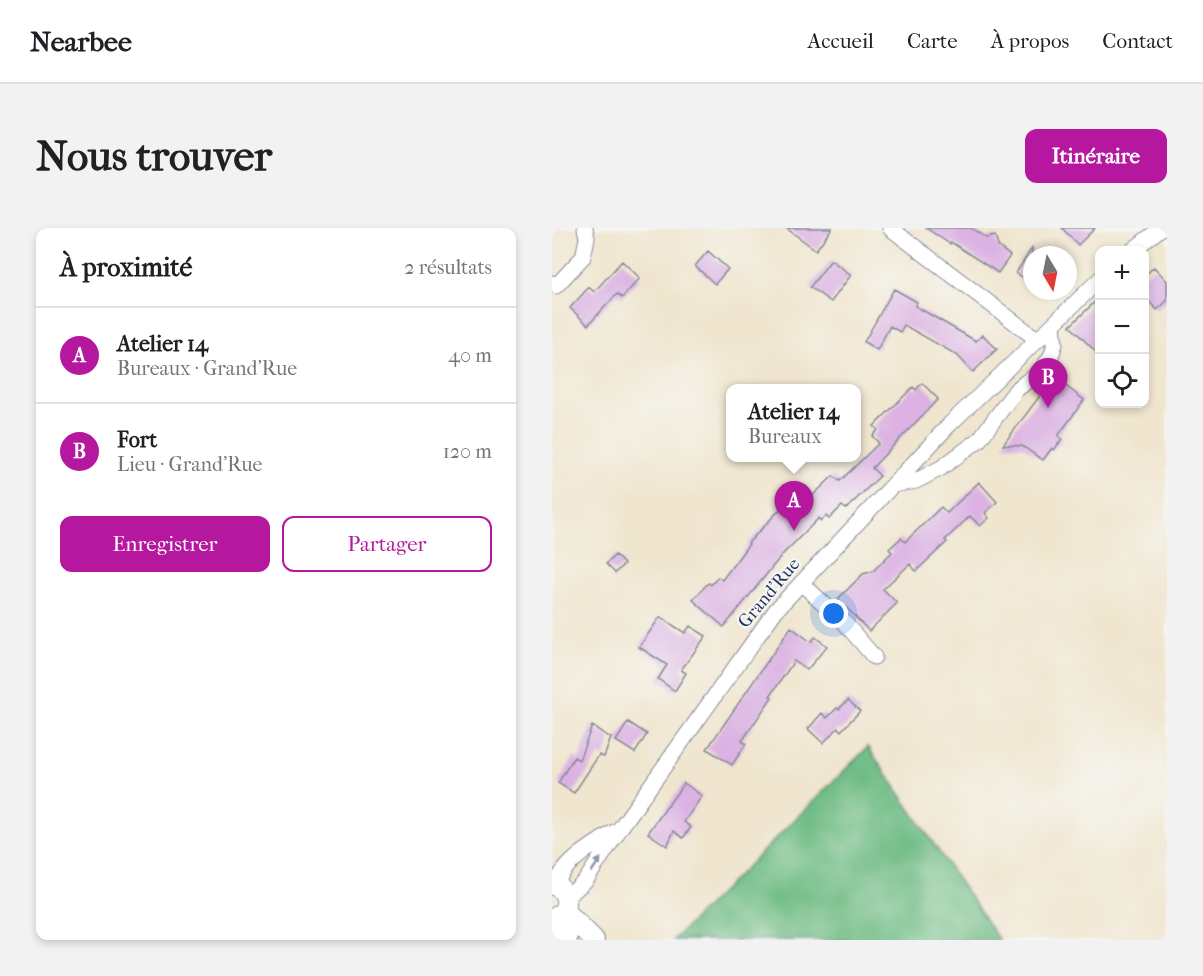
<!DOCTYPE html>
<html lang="fr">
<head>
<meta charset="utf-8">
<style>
  body { margin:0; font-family:"IM FELL French Canon",serif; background:#f2f2f2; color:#202124 }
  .controls { position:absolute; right:18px; top:18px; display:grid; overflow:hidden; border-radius:12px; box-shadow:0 3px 9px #0003 }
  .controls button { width:54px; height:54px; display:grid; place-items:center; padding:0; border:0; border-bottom:2px solid #e0e0e0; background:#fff; color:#202124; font:30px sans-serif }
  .compass { position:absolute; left:471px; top:18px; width:54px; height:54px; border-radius:50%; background:#fff; box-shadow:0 3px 9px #0003; rotate:170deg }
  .you { position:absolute; left:282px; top:386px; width:21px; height:21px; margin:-15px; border:4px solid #fff; border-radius:50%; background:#1a73e8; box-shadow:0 0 0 9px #1a73e833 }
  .badge { display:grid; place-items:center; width:39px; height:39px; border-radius:50%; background:#b5179e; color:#fff; font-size:20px; font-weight:700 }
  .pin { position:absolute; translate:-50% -50px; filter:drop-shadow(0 2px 3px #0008) }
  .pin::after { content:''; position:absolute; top:32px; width:21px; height:18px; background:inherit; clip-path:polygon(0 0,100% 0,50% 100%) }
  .popup { position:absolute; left:174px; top:156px; width:135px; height:78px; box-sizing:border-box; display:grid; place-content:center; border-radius:12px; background:#fff; filter:drop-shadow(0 2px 4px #0005); font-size:20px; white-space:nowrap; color:#757577 }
  .popup b { font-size:22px; color:#202124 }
  .popup::after { content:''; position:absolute; left:50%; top:100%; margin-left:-12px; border:12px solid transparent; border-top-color:#fff }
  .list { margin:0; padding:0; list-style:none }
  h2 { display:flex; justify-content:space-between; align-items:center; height:78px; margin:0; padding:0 24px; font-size:26px }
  h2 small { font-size:20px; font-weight:400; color:#757577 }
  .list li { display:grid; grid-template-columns:39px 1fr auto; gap:18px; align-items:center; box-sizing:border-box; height:96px; padding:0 24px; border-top:2px solid #e0e0e0 }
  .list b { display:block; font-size:22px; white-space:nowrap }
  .list p { margin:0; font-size:20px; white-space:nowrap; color:#757577 }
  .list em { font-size:20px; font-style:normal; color:#757577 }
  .actions { display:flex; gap:12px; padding:18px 24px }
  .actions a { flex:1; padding:14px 0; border:2px solid #b5179e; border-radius:12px; text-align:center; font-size:21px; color:#b5179e }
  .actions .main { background:#b5179e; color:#fff }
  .icon { flex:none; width:33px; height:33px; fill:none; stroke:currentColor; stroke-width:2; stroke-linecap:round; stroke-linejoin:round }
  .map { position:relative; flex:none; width:615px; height:712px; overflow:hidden; border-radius:12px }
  header { display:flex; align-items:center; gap:36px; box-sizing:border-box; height:84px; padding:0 30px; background:#fff; border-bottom:2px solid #e0e0e0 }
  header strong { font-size:28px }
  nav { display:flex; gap:33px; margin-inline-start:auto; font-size:21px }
  .intro { display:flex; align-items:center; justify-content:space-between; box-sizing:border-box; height:144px; padding:0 36px }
  h1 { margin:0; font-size:42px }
  .button { padding:15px 27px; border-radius:12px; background:#b5179e; color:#fff; font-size:21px; font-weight:700 }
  main { display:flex; gap:36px; padding:0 36px }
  aside { flex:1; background:#fff; border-radius:12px; box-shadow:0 3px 9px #0003 }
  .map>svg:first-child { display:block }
  .forest { fill:#70bc84; stroke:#467671; stroke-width:1.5 }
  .building { fill:#dbb2e3 }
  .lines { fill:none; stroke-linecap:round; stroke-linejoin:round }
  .minor-casing { stroke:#868a96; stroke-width:17 }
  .major-casing { stroke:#868a96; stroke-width:22 }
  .minor { stroke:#fff; stroke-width:15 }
  .major { stroke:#fff; stroke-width:20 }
  .oneway { fill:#8d97ae }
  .labels { text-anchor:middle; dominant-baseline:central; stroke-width:4.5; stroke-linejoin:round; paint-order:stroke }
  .street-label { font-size:18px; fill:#1b2f5e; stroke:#f6f6f2 }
</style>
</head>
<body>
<header>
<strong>Nearbee</strong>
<nav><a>Accueil</a><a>Carte</a><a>À propos</a><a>Contact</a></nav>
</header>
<div class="intro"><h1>Nous trouver</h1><a class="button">Itinéraire</a></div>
<main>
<aside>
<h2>À proximité<small>2 résultats</small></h2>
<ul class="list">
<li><span class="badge">A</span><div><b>Atelier 14</b><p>Bureaux · Grand'Rue</p></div><em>40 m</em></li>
<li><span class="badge">B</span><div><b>Fort</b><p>Lieu · Grand'Rue</p></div><em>120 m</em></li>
</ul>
<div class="actions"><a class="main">Enregistrer</a><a>Partager</a></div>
</aside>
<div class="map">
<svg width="615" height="712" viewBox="0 0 615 712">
  <rect width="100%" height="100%" fill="#f6f6f2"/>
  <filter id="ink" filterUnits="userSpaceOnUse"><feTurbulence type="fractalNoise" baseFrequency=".0167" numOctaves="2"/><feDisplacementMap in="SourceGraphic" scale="12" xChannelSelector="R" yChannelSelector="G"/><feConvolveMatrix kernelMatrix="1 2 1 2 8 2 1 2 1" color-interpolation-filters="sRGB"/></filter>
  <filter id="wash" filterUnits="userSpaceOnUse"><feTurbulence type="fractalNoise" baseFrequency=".008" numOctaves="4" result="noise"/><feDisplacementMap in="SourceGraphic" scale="24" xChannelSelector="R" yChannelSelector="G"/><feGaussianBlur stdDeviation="1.35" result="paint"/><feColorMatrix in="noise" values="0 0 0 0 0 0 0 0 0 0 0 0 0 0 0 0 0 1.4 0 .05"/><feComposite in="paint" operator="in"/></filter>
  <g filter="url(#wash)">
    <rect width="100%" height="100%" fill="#f0e5ce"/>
    <!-- forest -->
    <path class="forest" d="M316 519 447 712H121Z"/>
    <g id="blocks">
      <!-- building -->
      <path class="building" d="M234 0H280L264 22Z
        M374 0H419L434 10 443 8 446 18 458 28 446 45 399 14 398 16Z
        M510 0H543L526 17Z
        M480 20V55L464 45Z
        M156 23 176 41 163 56 143 38Z
        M279 32 299 47 279 74 258 59Z
        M70 33 88 50 70 70 65 66 36 97 18 80 37 59 42 64Z
        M602 39 615 53V73L605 82 592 68V48Z
        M342 61 365 74 363 78 424 113 431 107 445 121 421 144 405 127 352 97 348 104 338 98 325 122 312 114Z
        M548 69V128L518 98Z
        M505 145 514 158 532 172 506 208 510 211 502 222 500 220 491 232 470 218 451 217Z
        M370 155 386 171 320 240 328 248 294 281 290 278 277 291 274 288 269 293 267 290 230 327 172 399 141 372 155 356 157 355 159 357 166 349 170 352 197 316 196 315 235 274 240 280 248 272 252 276 281 248 288 253 327 215 320 208 326 202 322 198 361 159 364 162Z
        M427 254 445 274 433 285 437 290 428 298 418 288 393 312 395 314 364 343 358 336 331 361 345 375 317 403 286 371 311 346 321 343 340 324 337 321 349 310 353 314 389 279 395 285Z
        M63 327 72 336 63 345 54 336Z
        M108 389 133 405 138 398 154 408 129 442 134 445 123 463 106 451 115 437 87 419Z
        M239 399 259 414 263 409 275 418 255 442 242 433 218 468 220 469 190 513 194 516 180 537 155 521Z
        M296 472 308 483 289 503 286 500 271 515 256 501 270 485 275 490 285 480 287 481Z
        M76 494 95 506 83 525 64 513Z
        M40 498 59 510 52 529 47 527 22 565 6 555 22 529 27 532Z
        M132 555 150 568 132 594 139 599 131 610 122 603 115 618 96 605Z"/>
    </g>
  </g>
  <g filter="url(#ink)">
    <use href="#blocks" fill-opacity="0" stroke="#868a96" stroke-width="1.5"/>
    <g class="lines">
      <defs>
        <path id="minor" d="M338 0 486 112
          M581 22 609 0
          M0 55 4 58 31 29 35 10 33 0
          M341 257 364 253 389 240 427 212 464 162 474 154 487 146 499 128 503 116 501 97
          M249 355 291 393 322 429
          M4 657C10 635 43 616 62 604
          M14 670 34 652 69 599 224 382 398 196 548 51"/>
        <path id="major" d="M0 656C19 663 19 684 0 691
          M12 682 42 712
          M4 690 8 704 15 712"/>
      </defs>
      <!-- minor casing -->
      <use href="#minor" class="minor-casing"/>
      <!-- major casing -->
      <use href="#major" class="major-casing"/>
      <!-- minor -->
      <use href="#minor" class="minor"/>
      <!-- major -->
      <use href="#major" class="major"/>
    </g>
    <!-- one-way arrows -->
    <defs><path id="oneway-solid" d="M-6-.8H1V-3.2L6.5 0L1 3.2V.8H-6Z" transform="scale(1.5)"/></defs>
    <use class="oneway" href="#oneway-solid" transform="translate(44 637) rotate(-56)"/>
  </g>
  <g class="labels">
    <!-- street labels -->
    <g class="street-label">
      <text transform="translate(217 365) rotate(-50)">Grand'Rue</text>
    </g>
  </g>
</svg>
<div class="controls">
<button>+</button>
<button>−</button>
<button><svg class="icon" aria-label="locate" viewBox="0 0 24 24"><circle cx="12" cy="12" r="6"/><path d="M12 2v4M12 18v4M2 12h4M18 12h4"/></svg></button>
</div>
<svg class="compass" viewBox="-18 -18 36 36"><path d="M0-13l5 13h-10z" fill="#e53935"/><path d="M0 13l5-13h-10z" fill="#757577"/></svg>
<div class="you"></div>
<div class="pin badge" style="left:242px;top:303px">A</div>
<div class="popup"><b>Atelier 14</b>Bureaux</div>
<div class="pin badge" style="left:496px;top:180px">B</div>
</div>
</main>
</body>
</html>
